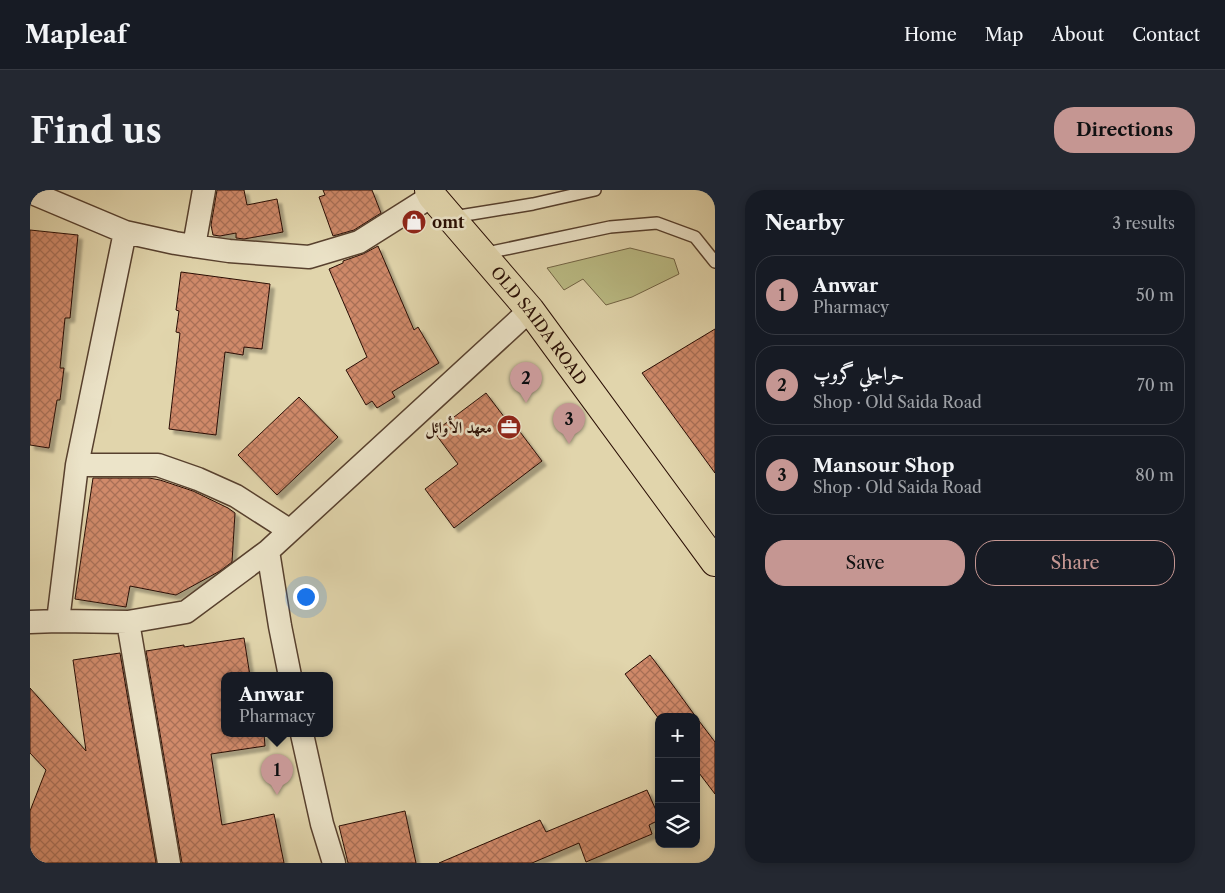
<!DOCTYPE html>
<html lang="en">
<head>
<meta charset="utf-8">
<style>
  body { margin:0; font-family:"Libre Caslon Text",Amiri,serif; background:#242831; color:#f1f3f6 }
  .controls { position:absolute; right:15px; bottom:15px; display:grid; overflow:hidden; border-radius:10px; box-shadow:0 2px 8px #0003 }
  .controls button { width:45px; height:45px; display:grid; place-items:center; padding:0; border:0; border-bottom:1px solid #363941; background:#171b24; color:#f1f3f6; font:25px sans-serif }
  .you { position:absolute; left:275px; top:406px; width:18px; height:18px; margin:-12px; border:4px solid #fff; border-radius:50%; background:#1a73e8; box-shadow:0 0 0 8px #1a73e833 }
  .badge { display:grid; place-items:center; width:32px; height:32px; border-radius:50%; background:#c59692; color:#111; font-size:16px; font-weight:700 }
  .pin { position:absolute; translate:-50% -41px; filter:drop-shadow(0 1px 2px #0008) }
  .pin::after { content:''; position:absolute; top:26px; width:18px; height:15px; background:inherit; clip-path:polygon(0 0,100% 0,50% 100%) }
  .popup { position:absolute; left:191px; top:482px; width:112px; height:65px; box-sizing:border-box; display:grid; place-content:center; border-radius:10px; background:#171b24; filter:drop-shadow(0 1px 4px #0005); font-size:16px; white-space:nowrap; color:#9ea1a6 }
  .popup b { font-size:19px; color:#f1f3f6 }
  .popup::after { content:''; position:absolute; left:50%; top:100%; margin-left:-10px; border:10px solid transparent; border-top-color:#171b24 }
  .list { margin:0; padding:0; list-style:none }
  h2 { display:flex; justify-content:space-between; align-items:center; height:65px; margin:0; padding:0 20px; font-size:21px }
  h2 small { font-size:16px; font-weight:400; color:#9ea1a6 }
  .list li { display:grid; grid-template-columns:32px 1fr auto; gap:15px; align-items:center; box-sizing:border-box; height:80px; margin:0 10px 10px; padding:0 10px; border:1px solid #363941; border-radius:20px }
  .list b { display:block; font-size:19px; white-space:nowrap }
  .list p { margin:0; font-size:16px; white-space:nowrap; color:#9ea1a6 }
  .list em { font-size:16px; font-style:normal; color:#9ea1a6 }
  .actions { display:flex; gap:10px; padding:15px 20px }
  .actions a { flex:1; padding:11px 0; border:1px solid #c59692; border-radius:20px; text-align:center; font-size:18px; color:#c59692 }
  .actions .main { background:#c59692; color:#111 }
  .icon { flex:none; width:28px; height:28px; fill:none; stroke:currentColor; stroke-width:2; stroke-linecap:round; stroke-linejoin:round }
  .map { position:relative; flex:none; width:685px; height:673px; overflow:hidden; border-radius:20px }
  header { display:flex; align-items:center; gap:30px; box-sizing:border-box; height:70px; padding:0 25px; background:#171b24; border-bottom:1px solid #363941 }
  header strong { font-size:24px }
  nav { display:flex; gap:28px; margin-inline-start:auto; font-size:18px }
  .intro { display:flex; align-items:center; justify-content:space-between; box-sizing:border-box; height:120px; padding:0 30px }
  h1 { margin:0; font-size:35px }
  .button { padding:12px 22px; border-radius:20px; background:#c59692; color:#111; font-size:18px; font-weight:700 }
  main { display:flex; gap:30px; padding:0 30px }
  aside { flex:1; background:#171b24; border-radius:20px; box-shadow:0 2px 8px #0003 }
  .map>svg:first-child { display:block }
  .green { fill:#babb84; stroke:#726444 }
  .building { fill:url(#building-cross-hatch); stroke:#290e04; filter:url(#shadow) }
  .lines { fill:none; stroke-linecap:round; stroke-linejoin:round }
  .lane-casing { stroke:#57402e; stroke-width:14 }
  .street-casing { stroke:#57402e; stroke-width:25 }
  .highway-casing { stroke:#290e04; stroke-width:30 }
  .lane { stroke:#ece4c9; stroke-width:11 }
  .street { stroke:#ece4c9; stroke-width:22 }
  .highway { stroke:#e1d5ac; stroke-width:28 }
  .labels { text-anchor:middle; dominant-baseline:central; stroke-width:5; stroke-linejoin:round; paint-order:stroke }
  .poi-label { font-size:16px; font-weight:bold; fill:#290e04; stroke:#ece4c9; text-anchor:start }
  .street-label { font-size:16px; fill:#290e04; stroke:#ece4c9 }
</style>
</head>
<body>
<header>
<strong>Mapleaf</strong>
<nav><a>Home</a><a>Map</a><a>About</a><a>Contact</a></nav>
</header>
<div class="intro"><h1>Find us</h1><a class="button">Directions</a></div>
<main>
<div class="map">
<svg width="685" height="673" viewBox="0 0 685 673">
  <defs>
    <pattern id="building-cross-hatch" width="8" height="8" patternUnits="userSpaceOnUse" patternTransform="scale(1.25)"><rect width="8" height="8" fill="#d08a6b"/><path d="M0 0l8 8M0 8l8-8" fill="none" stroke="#a96f56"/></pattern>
    <filter id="shadow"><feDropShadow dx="4.5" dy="4.5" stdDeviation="1" flood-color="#0004"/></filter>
  </defs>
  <rect width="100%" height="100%" fill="#e1d5ac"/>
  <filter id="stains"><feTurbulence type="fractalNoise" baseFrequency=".004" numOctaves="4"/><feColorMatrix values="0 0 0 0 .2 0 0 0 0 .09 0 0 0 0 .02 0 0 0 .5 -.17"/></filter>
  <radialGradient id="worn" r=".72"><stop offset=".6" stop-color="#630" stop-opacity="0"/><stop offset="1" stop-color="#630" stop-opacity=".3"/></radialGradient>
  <!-- green -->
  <path class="green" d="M600 58 644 69 649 84 602 107 576 115 553 89 534 100 517 78Z"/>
  <!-- building -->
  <path class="building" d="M187 0H214L217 15 247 9 253 42 214 49 206 48V43L190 46 183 45 181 35Z
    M293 0H342L351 23 324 40 303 46 289 7 295 5Z
    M0 40 48 45 40 128H35L30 178H34L30 210H27L19 258 0 255Z
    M348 56 384 140 388 137 409 173 362 202 365 207 347 218 342 211 336 215 316 180 337 167 299 79 313 73V71L333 64Z
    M151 82 240 94 232 159 214 157 213 165 195 162 186 245 139 239 150 143 146 142 149 121 146 120Z
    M685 139V283L612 183Z
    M456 203 478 232 481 230 512 271 424 338 395 299 428 274 404 242Z
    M269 207 308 247 247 305 208 265Z
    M63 288H119L130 290 163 301 198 318 205 323 202 372 190 381 146 405 100 396 96 417 45 409Z
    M214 448 220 486H194V544H234L235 556 181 564 192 635 244 624 254 673H152L116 461 154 455V457Z
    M90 463 126 673H0V621L16 580 0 563V498L56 561 43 470Z
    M620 465 642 494 666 527H629V529L595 484Z
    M666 527 685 552V604L666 579Z
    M617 600 629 627V630L619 635 622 644 556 672 549 653 502 673H409L510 630 516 642Z
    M375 621 386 673H318L309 636Z"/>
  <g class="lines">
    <defs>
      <path id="lane" d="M423 27 503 14 565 0
        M452 64 580 37 627 33 665 47 685 72"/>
      <path id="street" d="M0 2 95 42 145 53 164 56 199 61 279 67 329 52 402 6
        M164 56 174 0
        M47 275H128L168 289 206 306 259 340
        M238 361 250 436 260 486
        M28 431 47 275 95 42
        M0 432 28 431 98 432 156 422 238 361 500 120
        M98 432 139 673
        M272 544 292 634 304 673"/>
      <g id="highway">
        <path id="s1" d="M399 0 402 6 500 120 685 372"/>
      </g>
    </defs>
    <!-- lane casing -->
    <use href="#lane" class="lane-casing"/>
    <!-- street casing -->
    <use href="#street" class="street-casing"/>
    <!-- highway casing -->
    <use href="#highway" class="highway-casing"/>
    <!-- lane -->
    <use href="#lane" class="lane"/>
    <!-- street -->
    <use href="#street" class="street"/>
    <!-- highway -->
    <use href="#highway" class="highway"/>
  </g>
  <!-- icons -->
  <defs>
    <symbol id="shop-disc" viewBox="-11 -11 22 22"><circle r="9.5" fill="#8f2418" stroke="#ece4c9"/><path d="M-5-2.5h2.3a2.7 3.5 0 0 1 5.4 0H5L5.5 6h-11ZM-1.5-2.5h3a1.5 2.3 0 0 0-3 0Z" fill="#fff"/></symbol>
    <symbol id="office-disc" viewBox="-11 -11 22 22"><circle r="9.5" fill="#8f2418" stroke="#ece4c9"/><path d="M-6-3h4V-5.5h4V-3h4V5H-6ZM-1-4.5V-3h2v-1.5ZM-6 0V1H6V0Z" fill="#fff"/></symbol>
  </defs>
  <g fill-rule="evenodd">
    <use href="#shop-disc" x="370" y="18" width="28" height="28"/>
    <use href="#office-disc" x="465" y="223" width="28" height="28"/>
  </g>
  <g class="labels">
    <!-- poi labels -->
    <g class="poi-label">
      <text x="402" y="32">omt</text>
      <text x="462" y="237" text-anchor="end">معهد الأوائل</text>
    </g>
    <!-- street labels -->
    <g class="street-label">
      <text stroke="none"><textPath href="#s1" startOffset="175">OLD SAIDA ROAD</textPath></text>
    </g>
  </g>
  <rect width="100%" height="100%" filter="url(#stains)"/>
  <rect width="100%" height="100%" fill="url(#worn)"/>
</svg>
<div class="controls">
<button>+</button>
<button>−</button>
<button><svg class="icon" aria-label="layers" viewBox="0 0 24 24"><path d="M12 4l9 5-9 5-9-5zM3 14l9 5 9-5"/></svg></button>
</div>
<div class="you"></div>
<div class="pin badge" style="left:247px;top:605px">1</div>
<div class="popup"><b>Anwar</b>Pharmacy</div>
<div class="pin badge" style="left:496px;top:213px">2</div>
<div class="pin badge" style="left:539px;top:254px">3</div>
</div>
<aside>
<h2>Nearby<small>3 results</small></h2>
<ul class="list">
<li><span class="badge">1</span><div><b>Anwar</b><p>Pharmacy</p></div><em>50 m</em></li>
<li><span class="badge">2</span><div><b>حراجلي گروپ</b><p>Shop · Old Saida Road</p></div><em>70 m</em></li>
<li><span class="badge">3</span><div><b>Mansour Shop</b><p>Shop · Old Saida Road</p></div><em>80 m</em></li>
</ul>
<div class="actions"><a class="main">Save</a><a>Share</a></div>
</aside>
</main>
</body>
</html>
